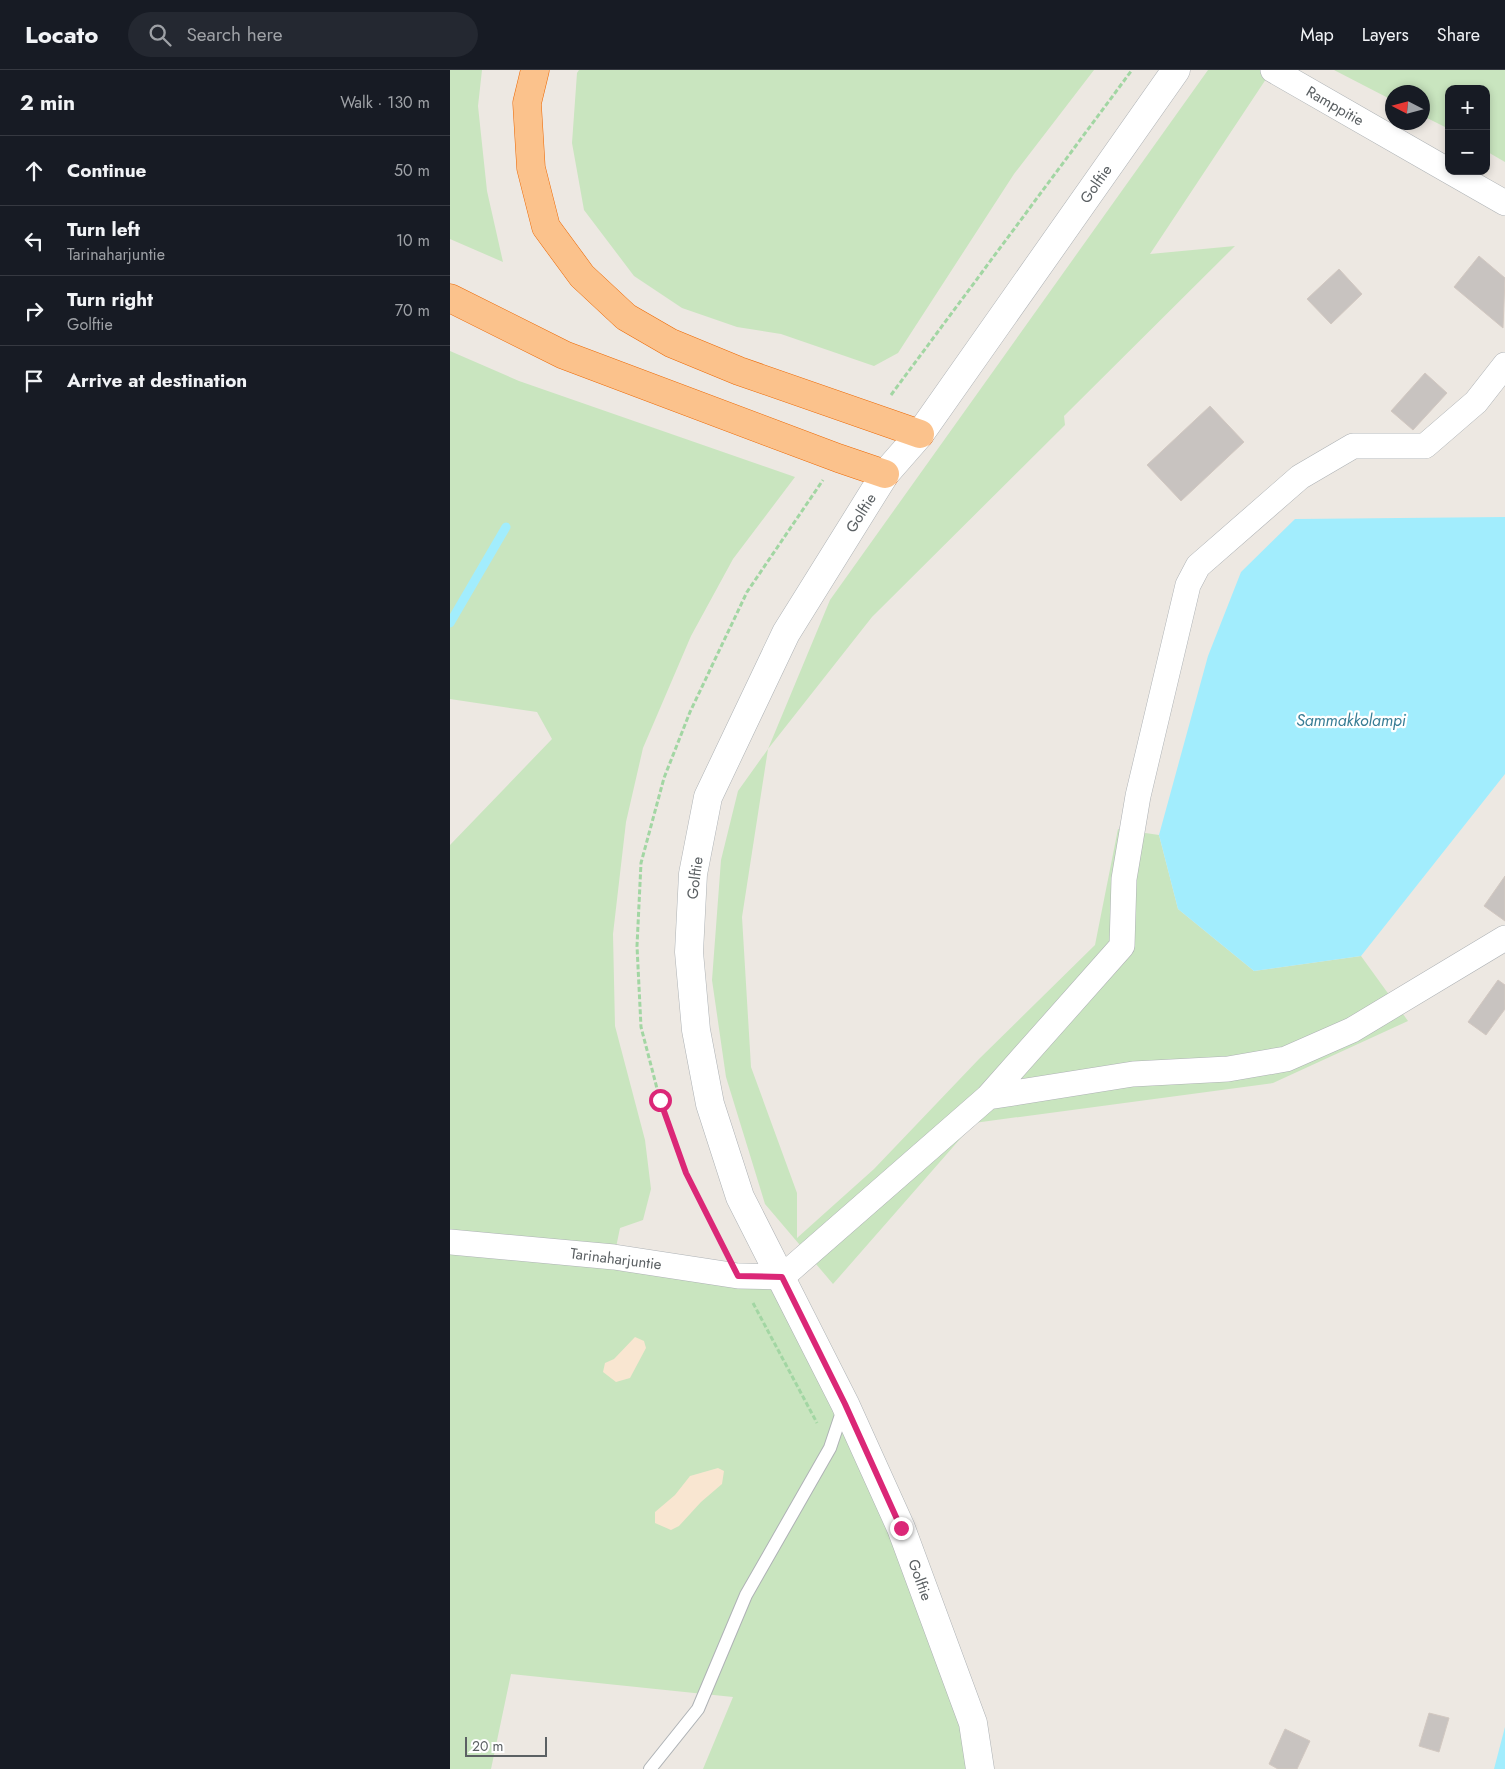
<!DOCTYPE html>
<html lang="en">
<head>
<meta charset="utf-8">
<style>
  body { margin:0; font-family:Jost,sans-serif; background:#242831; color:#f1f3f6 }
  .controls { position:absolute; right:15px; top:15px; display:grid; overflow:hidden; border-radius:10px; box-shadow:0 2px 8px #0003 }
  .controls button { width:45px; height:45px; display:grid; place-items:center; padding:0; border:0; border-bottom:1px solid #363941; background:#171b24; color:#f1f3f6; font:25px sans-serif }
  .compass { position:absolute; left:935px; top:15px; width:45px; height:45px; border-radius:50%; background:#171b24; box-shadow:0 2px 8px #0003; rotate:276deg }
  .scale { position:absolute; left:15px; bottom:12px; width:82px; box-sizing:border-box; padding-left:5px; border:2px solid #5b6063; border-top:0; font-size:14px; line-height:18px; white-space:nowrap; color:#5b6063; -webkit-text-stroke:4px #fff; paint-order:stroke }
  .stop { position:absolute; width:15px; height:15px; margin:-11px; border:4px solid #db2777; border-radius:50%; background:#fff }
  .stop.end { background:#db2777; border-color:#fff; box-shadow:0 1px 5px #0008 }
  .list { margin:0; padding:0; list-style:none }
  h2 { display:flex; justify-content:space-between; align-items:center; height:65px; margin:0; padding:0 20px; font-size:21px }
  h2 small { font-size:16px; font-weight:400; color:#9ea1a6 }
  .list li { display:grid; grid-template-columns:32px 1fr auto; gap:15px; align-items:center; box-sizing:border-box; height:70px; padding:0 20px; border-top:1px solid #363941 }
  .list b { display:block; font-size:19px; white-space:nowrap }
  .list p { margin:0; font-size:16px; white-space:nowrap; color:#9ea1a6 }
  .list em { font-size:16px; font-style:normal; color:#9ea1a6 }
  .icon { flex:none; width:28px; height:28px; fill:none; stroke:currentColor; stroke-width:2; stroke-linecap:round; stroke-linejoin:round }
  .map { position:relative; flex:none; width:1055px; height:1699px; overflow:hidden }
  header { display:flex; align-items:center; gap:30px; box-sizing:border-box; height:70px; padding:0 25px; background:#171b24; border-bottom:1px solid #363941 }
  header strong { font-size:24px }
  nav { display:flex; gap:28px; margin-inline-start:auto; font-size:18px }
  .search { width:350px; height:45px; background:#242831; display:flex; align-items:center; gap:12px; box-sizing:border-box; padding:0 18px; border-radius:28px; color:#9ea1a6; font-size:19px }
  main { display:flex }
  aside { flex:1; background:#171b24 }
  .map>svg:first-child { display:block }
  .green { fill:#c9e5bf }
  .sand { fill:#f9e6d1 }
  .water { fill:#a2edfd }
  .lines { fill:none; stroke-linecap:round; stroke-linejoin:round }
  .stream { stroke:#a2edfd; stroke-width:9 }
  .building { fill:#c8c3c0; stroke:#d2c8c1 }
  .service-casing { stroke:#aeb2b5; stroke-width:14 }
  .minor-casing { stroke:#aeb2b5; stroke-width:26 }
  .tertiary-casing { stroke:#aeb2b5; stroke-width:29 }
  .motorway-casing { stroke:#ec6804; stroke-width:29 }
  .path { stroke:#a2d6a3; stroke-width:3; stroke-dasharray:5 2.5; stroke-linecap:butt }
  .service { stroke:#fff; stroke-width:12 }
  .minor { stroke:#fff; stroke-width:25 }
  .tertiary { stroke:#fff; stroke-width:28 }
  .motorway { stroke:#fbc28c; stroke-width:28 }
  .route { stroke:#db2777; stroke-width:6 }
  .labels { text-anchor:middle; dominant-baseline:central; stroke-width:4.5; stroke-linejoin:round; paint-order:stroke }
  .street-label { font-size:15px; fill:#5b6063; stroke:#fff }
  .water-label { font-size:16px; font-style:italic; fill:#387d95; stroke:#fff }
</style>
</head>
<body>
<header>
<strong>Locato</strong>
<div class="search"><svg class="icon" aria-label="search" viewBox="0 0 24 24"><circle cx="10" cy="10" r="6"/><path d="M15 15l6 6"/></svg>Search here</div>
<nav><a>Map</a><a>Layers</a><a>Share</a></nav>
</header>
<main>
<aside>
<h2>2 min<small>Walk · 130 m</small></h2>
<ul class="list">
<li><svg class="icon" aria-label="ahead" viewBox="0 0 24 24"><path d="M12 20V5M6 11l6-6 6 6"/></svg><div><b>Continue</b></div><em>50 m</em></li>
<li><svg class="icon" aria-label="left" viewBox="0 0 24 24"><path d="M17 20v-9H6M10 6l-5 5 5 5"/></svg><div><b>Turn left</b><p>Tarinaharjuntie</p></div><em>10 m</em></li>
<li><svg class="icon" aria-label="right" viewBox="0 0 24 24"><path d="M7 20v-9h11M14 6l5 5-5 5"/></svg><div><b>Turn right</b><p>Golftie</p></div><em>70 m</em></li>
<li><svg class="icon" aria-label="arrive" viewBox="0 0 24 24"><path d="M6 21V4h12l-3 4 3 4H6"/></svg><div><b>Arrive at destination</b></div></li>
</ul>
</aside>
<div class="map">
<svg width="1055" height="1699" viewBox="0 0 1055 1699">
  <rect width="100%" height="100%" fill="#ede8e2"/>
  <!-- green -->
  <path class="green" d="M0 0H32L28 36 37 121 53 192 0 169Z
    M129 0H644L564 104 448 283 424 296 331 264 287 257 232 238 184 206 134 140 122 73 127 3Z
    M758 0H822L700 184 785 176 614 346 615 355 422 547 318 679 292 847 301 997 347 1123V1168L424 1099 529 989 645 875 668 759 709 765 728 839 804 901 911 886 958 951 823 1013 524 1053 383 1214 315 1134 276 1007 262 910 271 790 288 721 318 679 380 530Z
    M884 0H1055V92L1036 81V19H999V59L973 46 972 22H942V30Z
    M0 281 69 311 345 407 283 489 241 566 193 678 176 752 163 864 165 956 195 1070 201 1119 193 1150 170 1158 164 1187 332 1207 428 1406 530 1699H253L283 1627 61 1604 41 1699H0V775L102 669 87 642 0 629Z"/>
  <!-- sand -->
  <path class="sand" d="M185 1267 194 1271 196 1278 180 1308 166 1312 153 1302 155 1293 164 1289Z
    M268 1398 274 1401 272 1414 251 1432 229 1456 221 1460 205 1453V1442L225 1425 240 1406Z"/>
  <!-- water -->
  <path class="water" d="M1055 447V704L911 886 804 901 728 839 709 765 758 586 791 502 845 449Z
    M1055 1657V1699H1043H1044Z"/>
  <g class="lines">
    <!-- stream -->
    <path class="stream" d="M0 553 56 457"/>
  </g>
  <!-- building -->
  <path class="building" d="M1029 186 1055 208 1053 258 1004 217Z
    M889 199 912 224 881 254 857 229Z
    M975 303 997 323 963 360 941 341Z
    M760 336 794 372 731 431 697 395Z
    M1055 806V851L1034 836Z
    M1048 910 1055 915V939L1036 965 1018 952Z
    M979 1643 999 1648 989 1682 969 1676Z
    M835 1659 860 1671 847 1699H828L819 1694Z"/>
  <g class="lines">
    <defs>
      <path id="service" d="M200 1699 248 1639 296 1525 380 1378 393 1339"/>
      <path id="minor" d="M823 0 999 101
        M999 101 1055 133
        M538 1027 683 1004 778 999 836 989 902 960 1055 868
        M0 1172 164 1187 288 1206 332 1207 538 1027 672 876 674 809 688 726 738 515 748 496 850 407 903 376H975L1026 332 1055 295"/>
      <path id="tertiary" d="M530 1699 523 1653 451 1458 395 1334 290 1127 260 1034 246 960 239 882 243 804 258 727 336 563 435 404 470 364 726 0"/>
      <path id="motorway" d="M85 0 77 33 81 98 96 157 132 206 176 247 221 273 289 301 470 364
        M0 228 114 285 388 388 435 404"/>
    </defs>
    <!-- service casing -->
    <use href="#service" class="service-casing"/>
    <!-- minor casing -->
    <use href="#minor" class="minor-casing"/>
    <!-- tertiary casing -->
    <use href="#tertiary" class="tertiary-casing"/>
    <!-- motorway casing -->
    <use href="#motorway" class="motorway-casing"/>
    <!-- path -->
    <path class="path" d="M441 325 682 0
      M273 1176 236 1103 210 1030 191 957 187 876 191 793 214 708 240 642 297 522 373 410
      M303 1233 367 1353"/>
    <!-- service -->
    <use href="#service" class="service"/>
    <!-- minor -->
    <use href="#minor" class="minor"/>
    <!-- tertiary -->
    <use href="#tertiary" class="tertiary"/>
    <!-- motorway -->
    <use href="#motorway" class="motorway"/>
  </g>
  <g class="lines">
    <!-- route -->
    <path class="route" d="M210 1030 236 1103 288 1206 332 1207 395 1334 451 1458"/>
  </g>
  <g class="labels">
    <!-- street labels -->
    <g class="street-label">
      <text transform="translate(885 36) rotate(30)">Ramppitie</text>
      <text transform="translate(646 114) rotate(-55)">Golftie</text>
      <text transform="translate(411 443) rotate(-58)">Golftie</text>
      <text transform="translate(245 808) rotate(-83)">Golftie</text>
      <text transform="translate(166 1189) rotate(7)">Tarinaharjuntie</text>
      <text transform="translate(470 1510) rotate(70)">Golftie</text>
    </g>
    <!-- water labels -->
    <g class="water-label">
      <text x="901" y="650">Sammakkolampi</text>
    </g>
  </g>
</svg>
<div class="controls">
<button>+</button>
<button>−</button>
</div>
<svg class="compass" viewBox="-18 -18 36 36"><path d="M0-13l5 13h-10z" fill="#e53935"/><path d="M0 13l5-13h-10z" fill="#9ea1a6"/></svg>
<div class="scale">20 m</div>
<div class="stop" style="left:210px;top:1030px"></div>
<div class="stop end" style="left:451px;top:1458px"></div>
</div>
</main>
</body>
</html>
